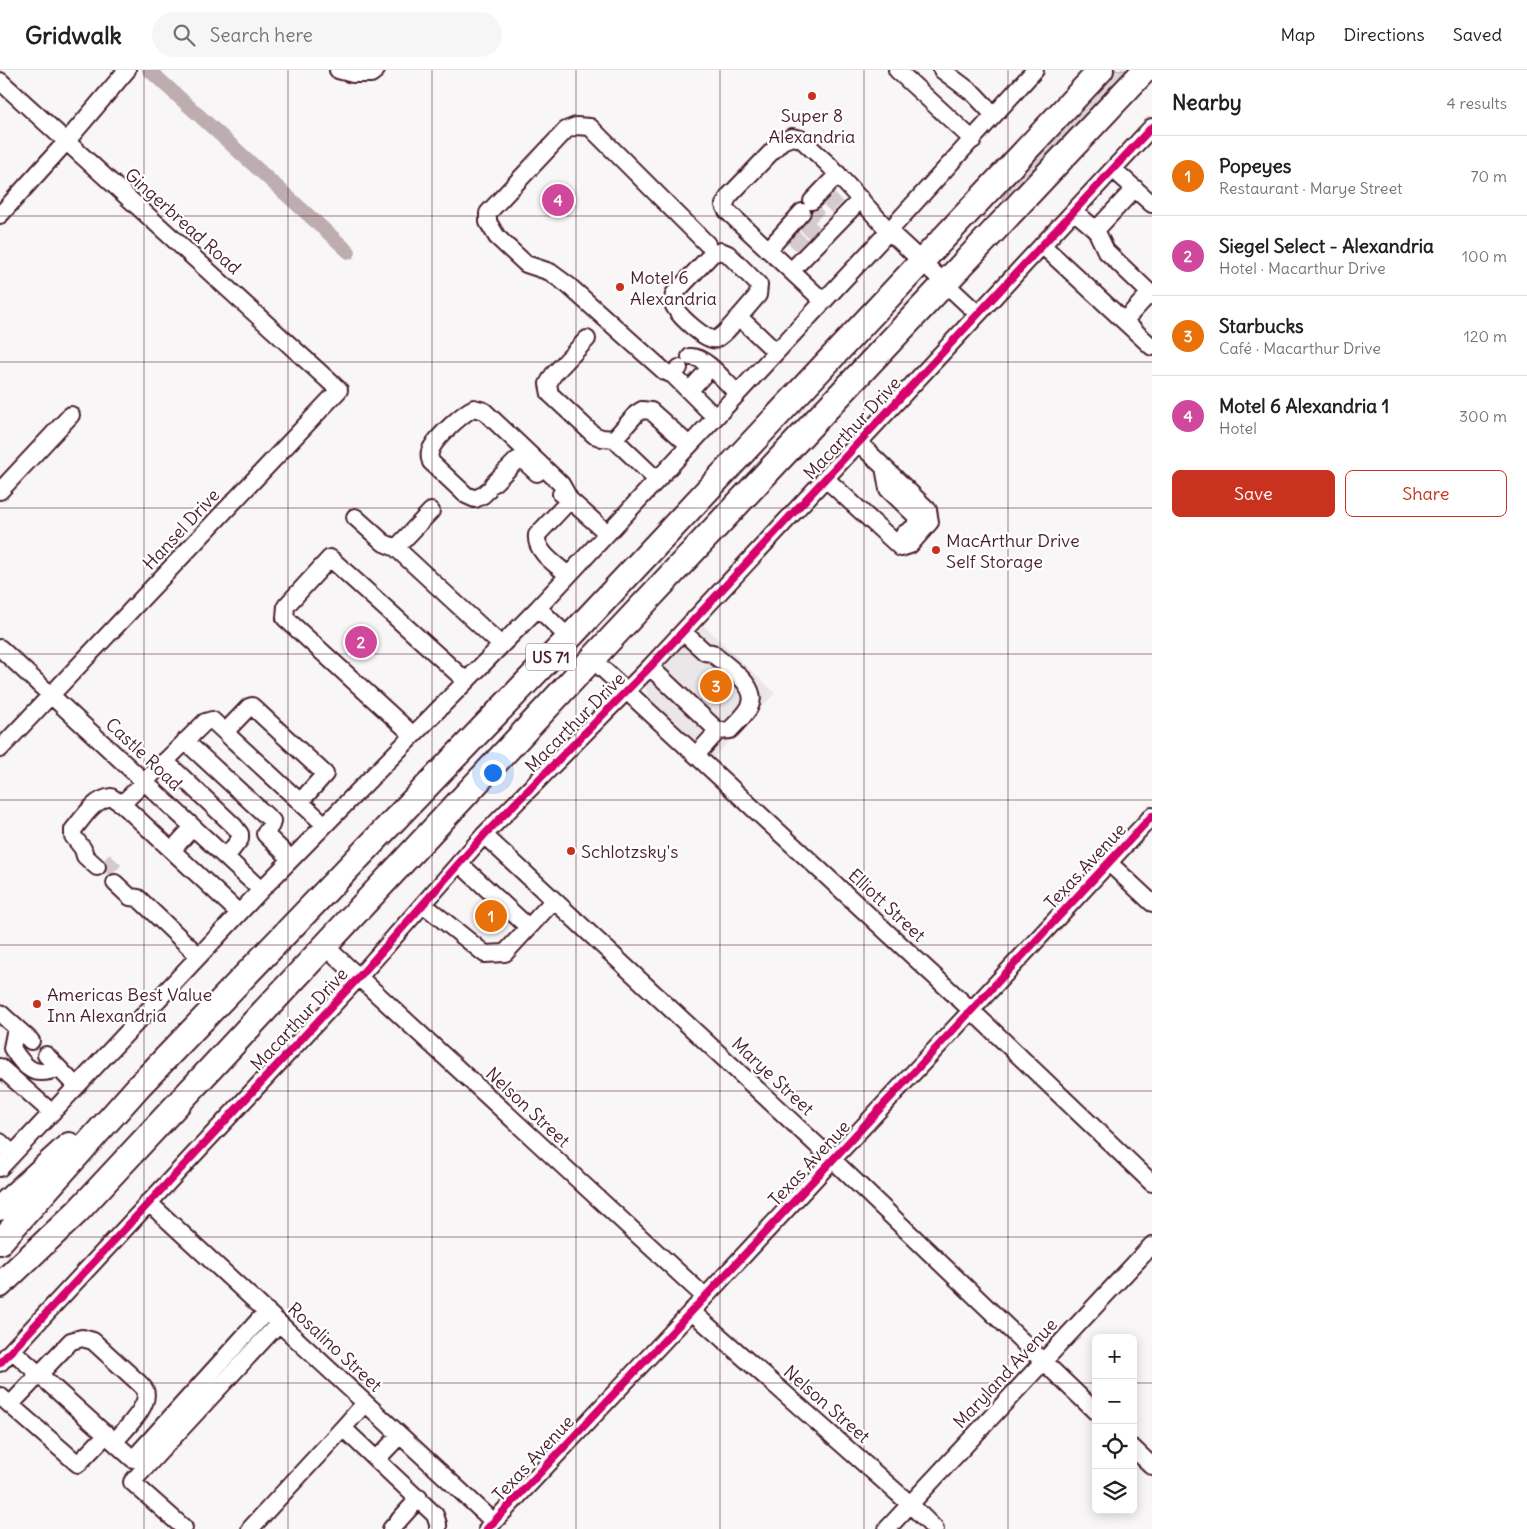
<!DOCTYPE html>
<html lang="en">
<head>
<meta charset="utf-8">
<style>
  body { margin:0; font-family:Delius,sans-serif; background:#f6f6f6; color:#202124 }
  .controls { position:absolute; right:15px; bottom:15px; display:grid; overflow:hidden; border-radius:8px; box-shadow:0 2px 12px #0003 }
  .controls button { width:45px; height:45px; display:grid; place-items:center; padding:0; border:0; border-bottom:1px solid #e0e0e0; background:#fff; color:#202124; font:25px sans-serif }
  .you { position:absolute; left:492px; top:702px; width:18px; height:18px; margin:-12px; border:4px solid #fff; border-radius:50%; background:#1a73e8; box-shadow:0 0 0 8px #1a73e833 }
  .badge { display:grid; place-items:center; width:32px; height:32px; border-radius:50%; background:#c8321e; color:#fff; font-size:16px; font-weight:700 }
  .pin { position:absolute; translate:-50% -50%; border:2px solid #fff; box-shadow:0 1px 5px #0006 }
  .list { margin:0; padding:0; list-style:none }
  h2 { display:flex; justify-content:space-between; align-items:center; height:65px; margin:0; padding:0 20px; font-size:21px }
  h2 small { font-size:16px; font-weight:400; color:#757577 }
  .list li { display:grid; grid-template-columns:32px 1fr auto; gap:15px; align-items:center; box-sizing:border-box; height:80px; padding:0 20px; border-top:1px solid #e0e0e0 }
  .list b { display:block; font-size:19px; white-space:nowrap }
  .list p { margin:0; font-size:16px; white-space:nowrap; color:#757577 }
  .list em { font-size:16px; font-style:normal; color:#757577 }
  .actions { display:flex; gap:10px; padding:15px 20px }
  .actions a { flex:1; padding:11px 0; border:1px solid #c8321e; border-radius:8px; text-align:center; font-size:18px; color:#c8321e }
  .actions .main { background:#c8321e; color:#fff }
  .icon { flex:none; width:28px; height:28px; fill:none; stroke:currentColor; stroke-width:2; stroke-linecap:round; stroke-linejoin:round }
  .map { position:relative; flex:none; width:1152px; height:1459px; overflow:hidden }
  header { display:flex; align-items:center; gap:30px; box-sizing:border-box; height:70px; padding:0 25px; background:#fff; border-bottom:1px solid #e0e0e0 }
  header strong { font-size:24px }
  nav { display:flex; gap:28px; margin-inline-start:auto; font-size:18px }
  .search { width:350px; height:45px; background:#f6f6f6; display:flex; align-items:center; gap:12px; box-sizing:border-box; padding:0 18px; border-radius:28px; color:#757577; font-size:19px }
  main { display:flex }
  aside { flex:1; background:#fff }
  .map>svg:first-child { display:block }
  .built { fill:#ebe6e8 }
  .green { fill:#ded6d9; stroke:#947a82 }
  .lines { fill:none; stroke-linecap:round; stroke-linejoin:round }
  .canal { stroke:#bdadb0; stroke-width:14 }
  .minor-tunnel { stroke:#d5cbce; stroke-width:16; stroke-dasharray:16 8; stroke-linecap:butt }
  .minor-casing { stroke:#4a1f2b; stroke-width:20 }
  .highway-casing { stroke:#4a1f2b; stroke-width:28 }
  .minor { stroke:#fff; stroke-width:16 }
  .highway { stroke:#fff; stroke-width:24 }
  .cycleway-casing { stroke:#fff; stroke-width:11 }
  .cycleway { stroke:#d6006c; stroke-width:8 }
  .grid { fill:none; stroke:#4a1f2b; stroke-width:1; stroke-opacity:0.55 }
  .poi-dot { fill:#c8321e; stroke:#fff; stroke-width:2 }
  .labels { text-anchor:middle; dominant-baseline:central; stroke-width:4.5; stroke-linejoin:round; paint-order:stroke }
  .shield { fill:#fff; stroke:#80626b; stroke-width:1 }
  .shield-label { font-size:16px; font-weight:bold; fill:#4a1f2b }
  .poi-label { font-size:18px; fill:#4a1f2b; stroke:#fff; text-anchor:start }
  .street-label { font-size:18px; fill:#4a1f2b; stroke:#fff }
</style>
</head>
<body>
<header>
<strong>Gridwalk</strong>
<div class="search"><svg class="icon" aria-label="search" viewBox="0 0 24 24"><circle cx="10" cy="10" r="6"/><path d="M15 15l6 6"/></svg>Search here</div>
<nav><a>Map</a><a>Directions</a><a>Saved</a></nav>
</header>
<main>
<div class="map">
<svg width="1152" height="1459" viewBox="0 0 1152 1459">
  <rect width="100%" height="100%" fill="#f8f6f7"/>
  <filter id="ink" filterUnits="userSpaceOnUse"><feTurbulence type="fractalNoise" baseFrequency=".02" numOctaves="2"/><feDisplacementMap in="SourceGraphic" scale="10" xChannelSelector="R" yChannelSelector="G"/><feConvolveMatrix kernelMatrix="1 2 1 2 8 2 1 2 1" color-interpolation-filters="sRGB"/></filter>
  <g filter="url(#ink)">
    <!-- built -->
    <path class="built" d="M701 553 775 623 712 689 650 630 646 619 647 612 650 607Z"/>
    <!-- green -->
    <path class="green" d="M1111 0H1129L1006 132 1002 129 1026 95Z"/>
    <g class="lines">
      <!-- canal -->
      <path class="canal" d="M149 0 349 182"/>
      <!-- minor-tunnel -->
      <path class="minor-tunnel" d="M826 126 840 140
        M807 137 826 155
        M803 152 817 165
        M791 165 804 177
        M104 790 122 806"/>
      <defs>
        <path id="minor" d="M338 0 353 4H371L376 0
          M897 0 973 70
          M942 0 974 24 994 45
          M0 11 339 320 0 679
          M1113 99 1152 134
          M812 131 838 104
          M1074 141 1096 160 1106 181 1152 225
          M0 145 66 72 127 0
          M1096 160 1135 118
          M1042 175 1152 277
          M768 180 802 142
          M791 201 861 129
          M823 231 727 141 724 135 729 126 782 71 792 67 801 69 828 94 889 161 978 244
          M739 247 758 225 759 215 728 184 721 181 712 184 674 224C673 230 672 234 676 239 680 247 708 273 716 269 724 266 733 253 739 247L776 282
          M1124 251 1150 223
          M587 269 553 305 548 314 550 324 594 365 602 368 614 369
          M690 287C705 285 726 313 737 323
          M679 298 673 305 715 347
          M673 305 664 301 569 216 550 202 526 194 497 167 488 152V143L566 60 576 56 590 57 707 174
          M689 321 711 297
          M884 397 888 419 917 447 915 457 904 464
          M826 409 901 478 910 475 930 452 928 440 859 373
          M657 410 614 369 637 343 642 340 651 341 689 375
          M493 414 517 390 524 391 537 403
          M0 421 71 345
          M487 421 483 425 475 429 466 425 431 392C429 387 429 382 432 377 438 366 463 343 474 338L484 341 561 414 570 430 607 463
          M561 424 570 430 537 465C535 482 557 495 568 505
          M355 447 384 473 396 478 501 575
          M396 478 431 441
          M538 538 569 568
          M683 562 705 582 712 583C725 595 760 616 750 636 746 645 736 653 730 660L718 661
          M0 578 261 820
          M592 589 971 940 1152 1113
          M650 597 718 661 696 685
          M225 662 212 650 205 652 122 734 239 843
          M413 665 285 548 286 536 330 488 466 611
          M185 671 272 751 271 755 265 764 291 789
          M165 691 234 756 240 764V769L226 787
          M300 732 325 704 252 636 249 637 225 662 232 669 325 755
          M484 765 833 1090 1096 1342
          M172 780 193 757
          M1108 792 1152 833
          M459 793 528 857
          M97 797 85 786 83 779 73 766V760C84 747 93 730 111 727L122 734
          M115 813 130 827 138 828 199 886
          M423 834 485 884 505 883 554 830
          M325 876 705 1227
          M0 943 31 971
          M16 958 12 978C25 999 35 1008 58 998
          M46 985 76 1016
          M0 997 51 1042
          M0 1072 13 1084
          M0 1098 261 820 538 538 889 161 1035 0
          M148 1132 494 1452
          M691 1241 910 1434 935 1459
          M12 1280 133 1389 267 1241
          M0 1293 359 907 484 765 650 597 1152 57
          M0 1326 78 1394 107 1364
          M365 1333 343 1358 435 1445 438 1454V1459
          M10 1335 71 1271 82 1268 93 1271 140 1314C142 1316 144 1318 145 1320 151 1336 124 1360 115 1371
          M1133 1378 1152 1396
          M377 1389 400 1365
          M184 1458 132 1412 279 1253
          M250 1459 343 1358
          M391 1459 419 1428
          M487 1459 705 1227 1152 746
          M887 1459 1152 1175"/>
        <path id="highway" d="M0 1138 69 1075
          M0 1172 139 1016 569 568 1101 0
          M0 1215 78 1141 592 589 1145 0"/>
      </defs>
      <!-- minor casing -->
      <use href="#minor" class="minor-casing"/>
      <!-- highway casing -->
      <use href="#highway" class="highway-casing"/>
      <!-- minor -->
      <use href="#minor" class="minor"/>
      <!-- highway -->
      <use href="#highway" class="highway"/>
      <defs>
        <path id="cycleway" d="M0 1293 359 907 484 765 650 597 1152 57
          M487 1459 705 1227 1152 746"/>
      </defs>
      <!-- cycleway casing -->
      <use href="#cycleway" class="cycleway-casing"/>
      <!-- cycleway -->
      <use href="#cycleway" class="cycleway"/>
    </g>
  </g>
  <!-- grid -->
  <path class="grid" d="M144 0V1459M288 0V1459M432 0V1459M576 0V1459M720 0V1459M864 0V1459M1008 0V1459M0 146H1152M0 292H1152M0 438H1152M0 584H1152M0 730H1152M0 875H1152M0 1021H1152M0 1167H1152M0 1313H1096M1133 1313H1152"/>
  <!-- markers -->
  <g class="poi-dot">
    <circle cx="812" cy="26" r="5"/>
    <circle cx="620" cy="217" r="5"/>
    <circle cx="936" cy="480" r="5"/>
    <circle cx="571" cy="781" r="5"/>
    <circle cx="37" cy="934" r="5"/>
  </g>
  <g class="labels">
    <!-- shield labels -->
    <rect class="shield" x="526" y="573.5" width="50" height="27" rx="4"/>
    <g class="shield-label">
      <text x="551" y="587">US 71</text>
    </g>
    <!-- poi labels -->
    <g class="poi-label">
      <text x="812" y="45" text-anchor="middle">Super 8<tspan x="812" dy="21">Alexandria</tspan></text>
      <text x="630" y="207">Motel 6<tspan x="630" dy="21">Alexandria</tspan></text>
      <text x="946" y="470">MacArthur Drive<tspan x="946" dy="21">Self Storage</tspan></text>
      <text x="581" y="781">Schlotzsky's</text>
      <text x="47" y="924">Americas Best Value<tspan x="47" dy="21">Inn Alexandria</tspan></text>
    </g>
    <!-- street labels -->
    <g class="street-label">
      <text transform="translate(183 151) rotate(42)">Gingerbread Road</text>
      <text transform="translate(852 358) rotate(-47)">Macarthur Drive</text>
      <text transform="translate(181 459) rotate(-47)">Hansel Drive</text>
      <text transform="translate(575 652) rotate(-45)">Macarthur Drive</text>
      <text transform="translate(144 684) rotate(43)">Castle Road</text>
      <text transform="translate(1085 796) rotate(-47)">Texas Avenue</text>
      <text transform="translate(887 835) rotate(43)">Elliott Street</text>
      <text transform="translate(299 949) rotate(-47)">Macarthur Drive</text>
      <text transform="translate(773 1006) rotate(43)">Marye Street</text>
      <text transform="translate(528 1037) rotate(43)">Nelson Street</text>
      <text transform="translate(809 1093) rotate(-47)">Texas Avenue</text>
      <text transform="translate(335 1277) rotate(43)">Rosalino Street</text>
      <text transform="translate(1005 1303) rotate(-47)">Maryland Avenue</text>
      <text transform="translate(827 1334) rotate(41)">Nelson Street</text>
      <text transform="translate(533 1388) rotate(-47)">Texas Avenue</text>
    </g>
  </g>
</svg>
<div class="controls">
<button>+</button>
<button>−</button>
<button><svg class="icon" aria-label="locate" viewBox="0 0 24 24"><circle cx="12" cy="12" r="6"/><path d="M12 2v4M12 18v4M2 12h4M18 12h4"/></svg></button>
<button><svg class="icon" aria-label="layers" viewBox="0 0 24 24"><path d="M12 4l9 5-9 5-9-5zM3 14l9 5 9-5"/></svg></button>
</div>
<div class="you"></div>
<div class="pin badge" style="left:491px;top:846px;background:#e8710a">1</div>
<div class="pin badge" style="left:361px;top:572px;background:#d1479c">2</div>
<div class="pin badge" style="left:716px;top:616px;background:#e8710a">3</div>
<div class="pin badge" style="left:558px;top:130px;background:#d1479c">4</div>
</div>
<aside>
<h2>Nearby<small>4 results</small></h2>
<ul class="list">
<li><span class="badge" style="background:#e8710a">1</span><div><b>Popeyes</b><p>Restaurant · Marye Street</p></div><em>70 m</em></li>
<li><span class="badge" style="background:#d1479c">2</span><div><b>Siegel Select - Alexandria</b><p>Hotel · Macarthur Drive</p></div><em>100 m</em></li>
<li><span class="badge" style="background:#e8710a">3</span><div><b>Starbucks</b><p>Café · Macarthur Drive</p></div><em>120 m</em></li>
<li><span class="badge" style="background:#d1479c">4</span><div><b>Motel 6 Alexandria 1</b><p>Hotel</p></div><em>300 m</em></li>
</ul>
<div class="actions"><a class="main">Save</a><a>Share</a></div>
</aside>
</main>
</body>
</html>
